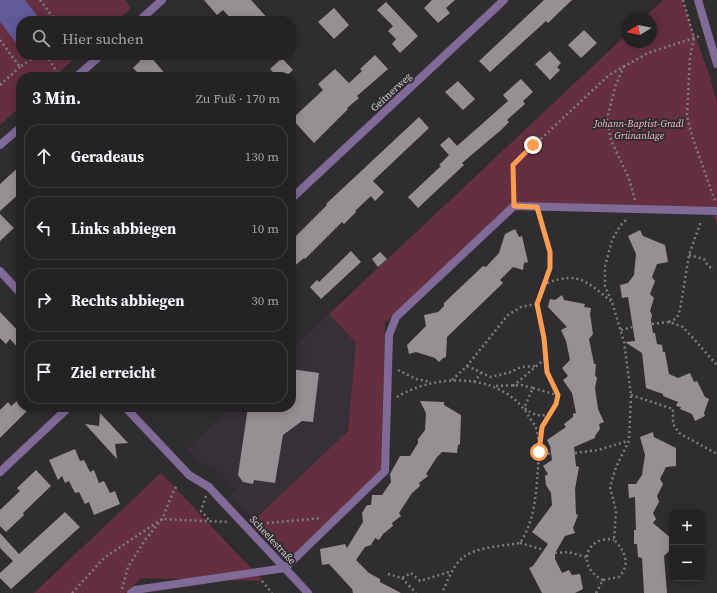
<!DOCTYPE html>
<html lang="de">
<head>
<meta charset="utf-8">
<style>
  body { margin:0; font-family:"Source Serif 4",serif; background:#302f31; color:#f1f3f6 }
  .controls { position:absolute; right:12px; bottom:12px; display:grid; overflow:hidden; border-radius:8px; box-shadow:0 2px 10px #0003 }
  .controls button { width:36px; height:36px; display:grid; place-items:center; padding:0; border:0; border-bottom:1px solid #413f41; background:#242224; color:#f1f3f6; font:20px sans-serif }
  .compass { position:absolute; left:621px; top:12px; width:36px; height:36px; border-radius:50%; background:#242224; box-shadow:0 2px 10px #0003; rotate:260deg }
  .stop { position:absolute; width:12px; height:12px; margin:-9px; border:3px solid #fc9e52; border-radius:50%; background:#fff }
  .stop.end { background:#fc9e52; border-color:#fff; box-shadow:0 1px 4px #0008 }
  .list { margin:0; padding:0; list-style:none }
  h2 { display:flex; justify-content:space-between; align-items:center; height:52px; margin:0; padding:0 16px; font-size:17px }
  h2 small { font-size:13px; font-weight:400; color:#a3a4a6 }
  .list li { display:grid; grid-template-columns:26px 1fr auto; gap:12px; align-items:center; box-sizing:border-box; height:64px; margin:0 8px 8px; padding:0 8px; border:1px solid #413f41; border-radius:16px }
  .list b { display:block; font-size:15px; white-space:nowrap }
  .list em { font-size:13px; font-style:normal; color:#a3a4a6 }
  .icon { flex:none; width:22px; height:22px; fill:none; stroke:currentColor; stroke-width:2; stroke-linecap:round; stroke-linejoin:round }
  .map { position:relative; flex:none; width:717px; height:593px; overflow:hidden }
  .search { position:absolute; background:#242224; box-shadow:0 2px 10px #0003; left:16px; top:16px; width:280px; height:44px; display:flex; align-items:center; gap:10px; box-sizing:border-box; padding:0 14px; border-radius:16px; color:#a3a4a6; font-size:15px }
  .panel { position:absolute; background:#242224; box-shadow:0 2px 10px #0003; left:16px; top:72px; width:280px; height:340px; border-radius:16px }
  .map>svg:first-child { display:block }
  .built { fill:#383039 }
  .green { fill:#652f40 }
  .water { fill:#605a9a }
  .building { fill:#969094 }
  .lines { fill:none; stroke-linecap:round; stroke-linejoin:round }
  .path { stroke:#7e7c7f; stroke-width:2.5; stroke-dasharray:2 3; stroke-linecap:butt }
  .service { stroke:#806b98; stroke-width:8 }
  .minor { stroke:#806b98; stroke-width:8 }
  .route { stroke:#fc9e52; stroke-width:5 }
  .labels { text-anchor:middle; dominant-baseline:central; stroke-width:4; stroke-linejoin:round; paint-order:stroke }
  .street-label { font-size:10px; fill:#d2d0d3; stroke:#302d30 }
  .park-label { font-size:10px; font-style:italic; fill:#fcbbcc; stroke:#302d30 }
</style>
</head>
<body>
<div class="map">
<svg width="717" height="593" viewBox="0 0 717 593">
  <rect width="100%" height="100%" fill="#302d30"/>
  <!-- built -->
  <path class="built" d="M329 314 356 343 348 431 254 520 231 495 236 489 216 468 201 463 187 449 231 407H291V351Z"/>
  <!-- green -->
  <path class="green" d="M0 0H125L131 8 116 21H21V55H78L54 77H21V106L0 125Z
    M663 0H682L708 71 717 102V225L712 209 513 203 385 323 381 471 290 557 254 520 348 431 356 343 329 314 627 34V42H651V18H644Z
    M161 473 263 581 141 578 125 593H34Z"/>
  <!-- water -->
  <path class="water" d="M0 0H25L41 21H21V43L18 45 0 22Z"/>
  <!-- building -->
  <path class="building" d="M204 0H251L270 21H233L223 10 217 15Z
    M432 0H455L446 8 450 13 438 23 424 8Z
    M544 0H572L548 23 546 21 490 72 479 61Z
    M386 2 418 36 400 53 392 44 396 39 388 31 393 26 377 10Z
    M334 8 349 25 334 39 318 22Z
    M584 30 597 43 581 58 568 45Z
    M550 51 561 63 557 67 560 70 550 80 535 64Z
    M139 55H149L168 77H142L133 68 140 61Z
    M375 55 388 69 357 96 359 98 347 108 348 109 314 143 292 119 323 90 318 84 335 69 349 83 362 71 360 69Z
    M282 58 293 70 285 77H278L270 69Z
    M521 79 533 92 523 101 525 104 507 120 509 122 501 130 462 163 464 165 418 208 408 197 441 166 439 165 449 155 440 145 449 137 457 146 508 101 503 95Z
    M458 81 475 99 463 110 445 92Z
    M419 117 429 128 373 181 384 192 375 201 371 196 355 211 356 212 344 224 342 222 305 259 304 258 291 269V241L327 205 326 204Z
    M21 165V192L0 211V184Z
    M0 214 14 228 0 241Z
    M515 229 519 237 522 236 528 262 524 263 523 270 513 267 500 280 503 283 447 337 446 357 443 358 439 362 435 358 416 352 409 354 407 345 426 326 424 315 438 312 444 306V303L483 266 486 267 499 253 505 234Z
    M640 230 643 236 665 245 668 262 657 264 652 277 655 281 650 294 654 298 650 311 652 315 651 320 653 333H655L657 344 662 345 663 352H665L669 374 678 378 690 373 694 382 697 381 705 397 709 399 704 413 705 416 695 421 692 414 680 409 681 407 676 406 678 402 663 396V394L646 388 642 353 625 342 635 341 628 297 622 298 620 285 628 283 634 275 636 254 628 236Z
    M351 251 361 262 321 299 310 287 317 280 319 282Z
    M380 252 387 259 378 267 372 259Z
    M562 295 564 300 585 304 584 307 591 308 590 314 593 334 589 339 594 364H596L595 375 597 378 595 388 598 409 604 422 599 424 600 429 595 436V438L574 447 576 466 579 467 575 489 576 514 578 515 573 528 575 533 565 536 555 553V559L562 573 569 570 572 575 580 574 583 589 575 593H542L529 568 533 566 548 544 532 532 552 505 551 493 546 485 545 476 548 474 543 466 552 460 550 446 547 440 566 427 564 424 573 417V414L576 413 572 393 563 380 568 376 562 368 570 360 566 341 561 330 567 327 548 307 550 299 555 300Z
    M0 312 21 334V351L10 339 6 344 0 338Z
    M291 369 319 373 313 422 302 421 283 435 275 483 254 480 253 484 243 482 238 475 248 407H291Z
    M18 400 21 403V407H25L28 410 0 438V410L8 402 11 406Z
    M420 401 444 402V405L461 415 460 444 458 445 457 453 442 452 437 457 426 474 428 476 419 483 420 486 412 493 399 513 401 516 392 523 393 526 383 534 379 540 375 538 371 545 365 547 356 560 369 573 380 579V582L401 593H353L352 589 329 564 322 565 320 549 345 544 347 548 363 522 362 513 367 505H371L372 495H382L391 482 390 474 400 456H410L418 443V439L425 430 426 413Z
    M100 413 128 443 115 444 117 459 85 424 99 426Z
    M653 432 654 437 676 448V466L666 467 660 479 663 484 657 496 659 502 653 513 656 519 653 523 672 539V548L664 556 667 593H644L642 558 638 557 637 544H634V530H636L635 497 629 498 628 484H636L642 475 645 455 640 437Z
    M75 449 80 461 84 460 90 472 94 470 99 483 104 481 110 493 115 491 120 504 94 515 89 502 85 504 79 492 75 493 69 481 65 483 62 476 58 480 49 460Z
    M36 470 51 486 23 513 24 515 6 532 0 526V510L20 491 17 488Z
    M65 512 80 527 11 589 0 578V573L13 561 0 548V533L19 554Z"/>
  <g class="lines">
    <!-- path -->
    <path class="path" d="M40 0 56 21
      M683 0 694 38 690 57 687 116 692 136 715 201
      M0 40 20 67 37 55
      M46 55 59 75
      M624 66 616 84 607 119 611 140 629 179 635 200
      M0 85 20 67
      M514 197 513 165 609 75 648 53 700 36
      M541 217 550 252V268L537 304 544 338 547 372 558 395 556 404 542 427 539 452 551 454
      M689 255 704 259 708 266 714 269
      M547 283C579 271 587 282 611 301
      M669 322 677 318 680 310 689 255 701 221
      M652 324 669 322 683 327 717 365
      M621 330 633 327
      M467 366 491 377 511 372 521 367 536 366
      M398 370 416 379 431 382
      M452 380 467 366 508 315 521 307 537 304
      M474 382 481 373
      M496 386 521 385 533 388 524 408C534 415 538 417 549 414
      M513 386 547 357
      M533 388 557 395
      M631 395 673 409V424L679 433 717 454
      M397 397C436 373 501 372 528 415 530 419 534 423 536 428 541 445 538 465 537 482 535 504 532 525 520 543 500 547 468 546 456 565 450 573 446 584 442 593
      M575 453 598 450 628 441
      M206 496 201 511 210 521
      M257 524 322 518
      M520 543 544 550
      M555 553 568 552 586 557
      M388 574 402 578 411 573 420 581 452 571
      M402 578 416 593
      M603 580C574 566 588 534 614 540
      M262 581 272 593
      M122 589 128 567 145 540 162 519 174 490 177 486
      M72 593 104 558 162 519 228 522
      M596 593 603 580 619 577C631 564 625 551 614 540L616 511 610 487 616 467 629 441 631 395 624 342 612 302 605 286V267L612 240 620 226 628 218"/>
    <!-- service -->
    <path class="service" d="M209 487 222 501
      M131 593 135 590 285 568 385 471 389 335 396 317 514 206 717 211"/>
    <!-- minor -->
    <path class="minor" d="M698 0 717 64
      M139 21 162 0
      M76 77 101 55
      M0 145 21 127
      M291 199 504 0
      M0 271 21 294
      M125 407 189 475 209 487
      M0 472 69 407
      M222 501 308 593"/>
  </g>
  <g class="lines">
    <!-- route -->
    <path class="route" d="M533 145 513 165 514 206 537 207 550 252V268L537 304 544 338 547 372 558 395 556 404 542 427 539 452"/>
  </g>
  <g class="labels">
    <!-- street labels -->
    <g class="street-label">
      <text transform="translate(391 92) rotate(-43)">Geitnerweg</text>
      <text transform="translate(273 540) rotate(47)">Scheelestraße</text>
    </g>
    <!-- park labels -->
    <g class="park-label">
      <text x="639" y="123">Johann-Baptist-Gradl<tspan x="639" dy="12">Grünanlage</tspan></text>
    </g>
  </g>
</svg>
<div class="controls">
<button>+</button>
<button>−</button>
</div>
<svg class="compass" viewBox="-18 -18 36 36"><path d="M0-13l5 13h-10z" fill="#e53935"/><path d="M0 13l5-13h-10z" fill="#a3a4a6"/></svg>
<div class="stop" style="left:539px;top:452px"></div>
<div class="stop end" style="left:533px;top:145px"></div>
<div class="search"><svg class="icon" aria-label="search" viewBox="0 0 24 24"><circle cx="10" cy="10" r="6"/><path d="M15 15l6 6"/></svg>Hier suchen</div>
<section class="panel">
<h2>3 Min.<small>Zu Fuß · 170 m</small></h2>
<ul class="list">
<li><svg class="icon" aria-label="ahead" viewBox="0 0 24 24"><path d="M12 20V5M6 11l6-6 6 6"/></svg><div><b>Geradeaus</b></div><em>130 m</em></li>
<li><svg class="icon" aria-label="left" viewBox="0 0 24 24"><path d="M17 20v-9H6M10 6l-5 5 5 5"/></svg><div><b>Links abbiegen</b></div><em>10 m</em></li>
<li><svg class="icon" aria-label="right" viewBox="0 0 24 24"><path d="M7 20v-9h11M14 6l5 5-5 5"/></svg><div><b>Rechts abbiegen</b></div><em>30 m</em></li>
<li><svg class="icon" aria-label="arrive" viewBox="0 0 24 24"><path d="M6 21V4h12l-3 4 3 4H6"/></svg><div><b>Ziel erreicht</b></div></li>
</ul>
</section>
</div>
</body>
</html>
